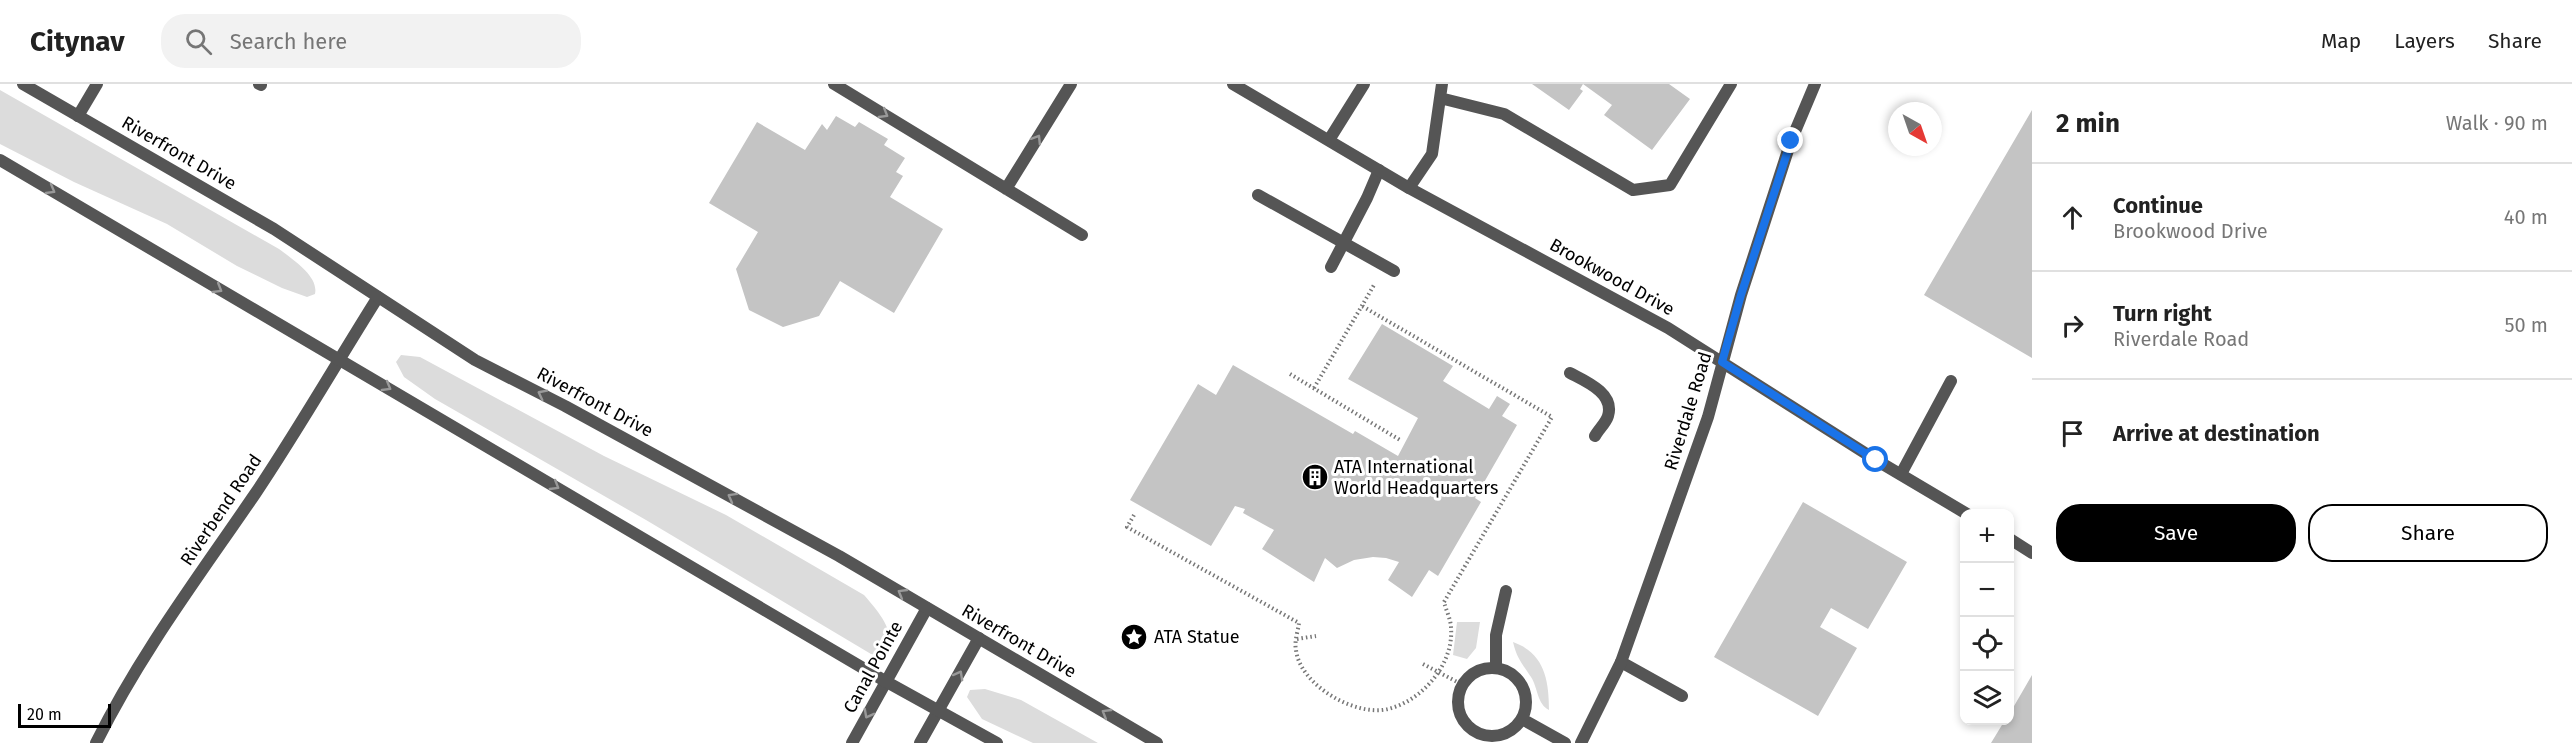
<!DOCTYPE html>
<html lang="en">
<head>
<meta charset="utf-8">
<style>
  body { margin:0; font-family:"Fira Sans",sans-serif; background:#f2f2f2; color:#222 }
  .controls { position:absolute; right:18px; bottom:18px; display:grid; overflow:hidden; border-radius:12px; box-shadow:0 3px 9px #0003 }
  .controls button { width:54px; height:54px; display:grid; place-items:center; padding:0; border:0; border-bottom:2px solid #e0e0e0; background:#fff; color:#222; font:30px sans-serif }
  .compass { position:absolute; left:1888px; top:18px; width:54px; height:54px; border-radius:50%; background:#fff; box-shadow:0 3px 9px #0003; rotate:140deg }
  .scale { position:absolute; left:18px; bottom:15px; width:93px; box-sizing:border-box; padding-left:6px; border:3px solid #000; border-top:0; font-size:16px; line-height:21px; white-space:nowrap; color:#000; -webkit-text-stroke:4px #fff; paint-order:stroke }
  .stop { position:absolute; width:18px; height:18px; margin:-14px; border:4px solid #1a73e8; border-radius:50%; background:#fff }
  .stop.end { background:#1a73e8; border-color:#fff; box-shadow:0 2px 6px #0008 }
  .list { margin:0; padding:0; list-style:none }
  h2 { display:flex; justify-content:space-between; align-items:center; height:78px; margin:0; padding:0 24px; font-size:26px }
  h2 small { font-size:20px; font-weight:400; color:#767676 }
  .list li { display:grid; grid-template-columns:39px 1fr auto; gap:18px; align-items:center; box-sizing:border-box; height:108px; padding:0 24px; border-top:2px solid #e0e0e0 }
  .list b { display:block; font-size:22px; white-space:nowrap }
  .list p { margin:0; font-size:20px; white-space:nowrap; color:#767676 }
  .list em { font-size:20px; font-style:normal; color:#767676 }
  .actions { display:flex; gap:12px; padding:18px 24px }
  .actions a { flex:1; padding:14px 0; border:2px solid #000; border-radius:24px; text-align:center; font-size:21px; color:#000 }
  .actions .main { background:#000; color:#fff }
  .icon { flex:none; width:33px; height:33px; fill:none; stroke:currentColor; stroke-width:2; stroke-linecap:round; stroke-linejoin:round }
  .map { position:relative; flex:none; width:2032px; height:659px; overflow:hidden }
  header { display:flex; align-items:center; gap:36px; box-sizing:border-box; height:84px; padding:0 30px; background:#fff; border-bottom:2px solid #e0e0e0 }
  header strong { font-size:28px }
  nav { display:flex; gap:33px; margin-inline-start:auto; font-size:21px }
  .search { width:420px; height:54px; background:#f2f2f2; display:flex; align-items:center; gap:15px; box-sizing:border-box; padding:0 21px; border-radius:24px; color:#767676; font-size:22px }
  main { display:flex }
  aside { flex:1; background:#fff }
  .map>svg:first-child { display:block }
  .green { fill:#dcdcdc }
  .building { fill:#c4c4c4 }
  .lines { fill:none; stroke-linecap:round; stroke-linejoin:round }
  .path { stroke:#777; stroke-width:4; stroke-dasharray:1.5 3; stroke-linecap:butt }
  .service { stroke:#555; stroke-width:12 }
  .minor { stroke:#555; stroke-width:12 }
  .tertiary { stroke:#555; stroke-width:12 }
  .oneway { stroke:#999 }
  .route { stroke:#1a73e8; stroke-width:8 }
  .labels { text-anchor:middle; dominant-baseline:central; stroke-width:6; stroke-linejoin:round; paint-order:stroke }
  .street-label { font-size:18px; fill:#000; stroke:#fff }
  .poi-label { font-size:18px; fill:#000; stroke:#fff; text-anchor:start }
</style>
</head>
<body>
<header>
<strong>Citynav</strong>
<div class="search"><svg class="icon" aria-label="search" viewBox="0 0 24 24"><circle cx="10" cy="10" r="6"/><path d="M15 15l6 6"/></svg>Search here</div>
<nav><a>Map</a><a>Layers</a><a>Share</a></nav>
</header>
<main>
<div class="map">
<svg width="2032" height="659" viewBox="0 0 2032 659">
  <rect width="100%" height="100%" fill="#fff"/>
  <!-- green -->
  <path class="green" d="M0 6 279 165C292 175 319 192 315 210L307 213 282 204 237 182 167 140 74 98 0 60Z
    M401 271 420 273 604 372 726 431 864 511C877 526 904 555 880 572L871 570 646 436 435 315 404 293 396 278Z
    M1457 538H1480L1476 564 1467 575 1453 571Z
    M1513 558C1544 569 1549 595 1549 626 1537 620 1538 604 1531 593 1522 579 1517 575 1513 558Z
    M985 605 1021 616 1098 659H1033L982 635 967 613 970 606Z"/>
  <!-- building -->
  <path class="building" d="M1532 0H1669L1690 15 1652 66 1604 31 1612 21 1583 0 1580 5 1583 7 1569 26Z
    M2032 26V274L1924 211Z
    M836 32 855 43 859 38 888 55 884 61 905 74 896 88 903 92 890 113 943 145 894 229 840 197 819 232 783 243 749 226 736 185 758 148 709 119 757 38 805 66 822 40 827 46Z
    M1382 240 1453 282 1443 297 1489 325 1497 312 1510 320 1502 332 1517 341 1475 414 1481 418 1438 492 1429 486 1412 513 1388 496 1399 478 1386 474 1373 473 1354 476 1337 484 1325 474 1314 498 1262 465 1274 446 1243 429 1245 425 1235 422 1211 462 1130 416 1198 300 1216 311 1233 281 1353 350 1355 347 1398 372 1418 334 1348 295Z
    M1803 418 1907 478 1868 545 1831 524 1820 543 1857 564 1818 632 1714 573Z
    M2032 591V659H1991L2005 636H2010V629Z"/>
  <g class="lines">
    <!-- path -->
    <path class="path" d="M1290 290 1400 356
      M1314 304 1374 201
      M1134 431 1127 443 1299 539C1298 547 1294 558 1296 566 1300 601 1355 633 1388 625 1422 617 1454 580 1451 544 1451 536 1446 526 1444 518L1552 333 1362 222
      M1297 555 1316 552
      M1423 580 1463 601"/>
    <!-- service -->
    <path class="service" d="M259 0 261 1
      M834 0 1082 151
      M1440 14 1504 30 1633 106 1670 101 1731 0
      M78 32 97 0
      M1329 56 1364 0
      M1409 104 1432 70 1442 0
      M1006 105 1071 0
      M1258 111 1394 187
      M1331 183 1367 114 1379 86
      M1570 289C1585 297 1615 309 1608 332 1606 339 1598 346 1595 352
      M1901 390 1951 297
      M1621 578 1682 612
      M1496 584V551L1506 507
      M1458 618a34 34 0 1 1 68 0a34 34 0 1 1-68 0Z
      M1522 635 1565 659"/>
    <!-- minor -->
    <path class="minor" d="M1233 0 1409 104 1668 244 1876 376 1967 430
      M2010 455 2032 469
      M96 659C140 570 199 492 255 410 298 346 337 278 378 213
      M852 659 927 524
      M920 659 979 554
      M1581 659 1621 578 1708 333 1741 211 1791 57 1815 0"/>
    <!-- tertiary -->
    <path class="tertiary" d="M23 0 274 145 475 276 565 322 839 472 1157 659
      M0 76 885 597 997 659"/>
  </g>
  <!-- one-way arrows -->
  <defs><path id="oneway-chevron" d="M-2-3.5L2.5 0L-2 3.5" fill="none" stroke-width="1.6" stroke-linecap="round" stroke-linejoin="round" transform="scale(1.5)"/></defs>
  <g class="oneway">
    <use href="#oneway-chevron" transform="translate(884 30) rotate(31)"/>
    <use href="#oneway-chevron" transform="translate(1037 55) rotate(-58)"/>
    <use href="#oneway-chevron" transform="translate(51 106) rotate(30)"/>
    <use href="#oneway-chevron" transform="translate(218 205) rotate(31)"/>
    <use href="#oneway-chevron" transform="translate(387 303) rotate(30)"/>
    <use href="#oneway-chevron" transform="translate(542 310) rotate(-153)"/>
    <use href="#oneway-chevron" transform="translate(555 402) rotate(31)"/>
    <use href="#oneway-chevron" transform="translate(732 413) rotate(-151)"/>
    <use href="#oneway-chevron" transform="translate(902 509) rotate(-150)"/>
    <use href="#oneway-chevron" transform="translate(959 591) rotate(-61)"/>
    <use href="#oneway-chevron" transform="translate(1106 629) rotate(-149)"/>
    <use href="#oneway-chevron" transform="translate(868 630) rotate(118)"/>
  </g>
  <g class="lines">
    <!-- route -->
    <path class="route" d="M1791 57 1741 211 1722 278 1876 376"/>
  </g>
  <!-- icons -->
  <defs>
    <symbol id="building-disc" viewBox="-11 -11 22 22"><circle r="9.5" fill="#000" stroke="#fff"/><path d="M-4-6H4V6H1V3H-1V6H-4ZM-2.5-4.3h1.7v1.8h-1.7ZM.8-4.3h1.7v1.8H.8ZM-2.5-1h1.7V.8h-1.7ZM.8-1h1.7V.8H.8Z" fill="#fff"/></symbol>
    <symbol id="sight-disc" viewBox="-11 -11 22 22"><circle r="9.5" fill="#000" stroke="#fff"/><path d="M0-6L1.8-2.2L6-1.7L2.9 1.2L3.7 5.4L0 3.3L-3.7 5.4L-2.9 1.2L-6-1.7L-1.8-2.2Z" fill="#fff"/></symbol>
  </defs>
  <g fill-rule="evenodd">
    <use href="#building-disc" x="1300" y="378" width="30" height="30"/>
    <use href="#sight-disc" x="1119" y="538" width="30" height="30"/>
  </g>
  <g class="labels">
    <!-- street labels -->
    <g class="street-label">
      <text transform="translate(179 69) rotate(30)">Riverfront Drive</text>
      <text transform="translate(1612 193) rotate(29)">Brookwood Drive</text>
      <text transform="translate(595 318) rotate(28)">Riverfront Drive</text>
      <text transform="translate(1688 327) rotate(-73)">Riverdale Road</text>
      <text transform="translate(221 426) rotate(-56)">Riverbend Road</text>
      <text transform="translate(1019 557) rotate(30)">Riverfront Drive</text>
      <text transform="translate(873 583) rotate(-61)">Canal Pointe</text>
    </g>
    <!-- poi labels -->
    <g class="poi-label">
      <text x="1334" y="383">ATA International<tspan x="1334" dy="21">World Headquarters</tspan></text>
      <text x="1154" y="553">ATA Statue</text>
    </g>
  </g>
</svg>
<div class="controls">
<button>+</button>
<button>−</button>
<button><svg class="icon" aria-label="locate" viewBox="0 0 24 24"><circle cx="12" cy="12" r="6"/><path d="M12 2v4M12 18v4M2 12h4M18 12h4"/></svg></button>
<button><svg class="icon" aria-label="layers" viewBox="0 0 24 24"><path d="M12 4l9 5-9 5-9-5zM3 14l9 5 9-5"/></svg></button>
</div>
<svg class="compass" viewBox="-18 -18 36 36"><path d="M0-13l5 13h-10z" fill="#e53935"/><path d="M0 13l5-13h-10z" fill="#767676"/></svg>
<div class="scale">20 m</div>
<div class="stop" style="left:1876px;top:376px"></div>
<div class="stop end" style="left:1791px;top:57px"></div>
</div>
<aside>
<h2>2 min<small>Walk · 90 m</small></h2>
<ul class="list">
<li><svg class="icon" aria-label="ahead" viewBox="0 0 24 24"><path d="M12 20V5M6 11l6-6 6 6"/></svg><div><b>Continue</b><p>Brookwood Drive</p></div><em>40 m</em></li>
<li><svg class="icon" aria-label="right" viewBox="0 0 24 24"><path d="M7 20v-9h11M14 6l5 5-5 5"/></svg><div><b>Turn right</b><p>Riverdale Road</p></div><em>50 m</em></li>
<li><svg class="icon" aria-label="arrive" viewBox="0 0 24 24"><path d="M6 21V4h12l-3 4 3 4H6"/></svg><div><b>Arrive at destination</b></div></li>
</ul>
<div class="actions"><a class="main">Save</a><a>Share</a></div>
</aside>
</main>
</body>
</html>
